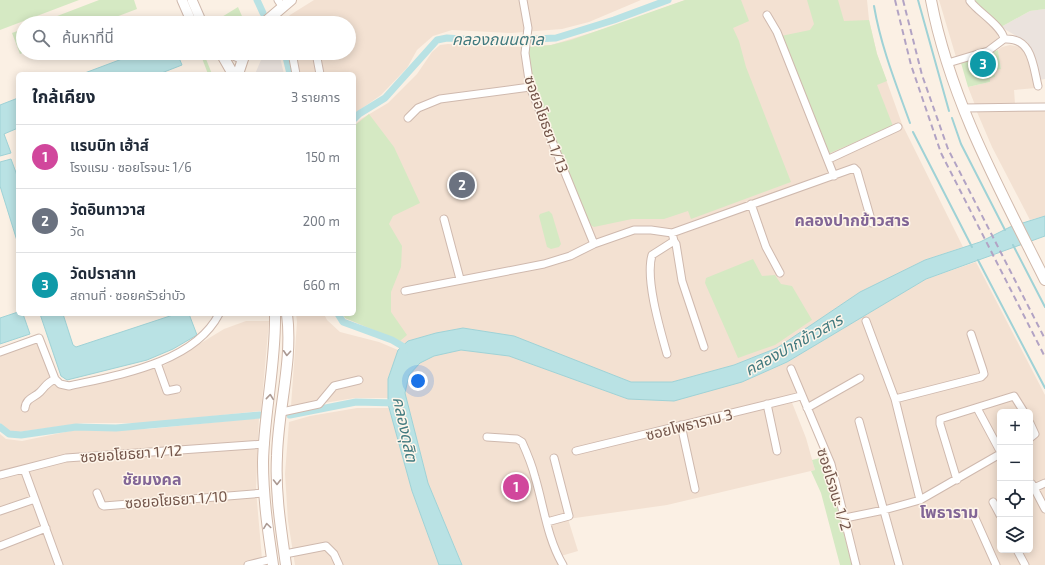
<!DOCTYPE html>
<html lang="th">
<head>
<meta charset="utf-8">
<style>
  body { margin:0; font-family:"Exo 2","Noto Sans Thai",sans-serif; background:#f2f2f3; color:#1f2937 }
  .controls { position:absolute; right:12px; bottom:12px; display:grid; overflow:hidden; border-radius:6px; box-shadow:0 2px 10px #0003 }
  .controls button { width:36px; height:36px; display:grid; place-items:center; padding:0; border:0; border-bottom:1px solid #e0e1e3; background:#fff; color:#1f2937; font:20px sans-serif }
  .you { position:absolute; left:418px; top:381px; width:14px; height:14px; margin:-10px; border:3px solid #fff; border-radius:50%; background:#1a73e8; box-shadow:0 0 0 6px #1a73e833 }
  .badge { display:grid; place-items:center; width:26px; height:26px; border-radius:50%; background:#2563eb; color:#fff; font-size:13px; font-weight:700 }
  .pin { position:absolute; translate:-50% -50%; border:2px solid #fff; box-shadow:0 1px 4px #0006 }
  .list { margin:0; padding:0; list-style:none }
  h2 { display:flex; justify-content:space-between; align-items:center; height:52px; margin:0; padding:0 16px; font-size:17px }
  h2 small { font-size:13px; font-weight:400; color:#747a83 }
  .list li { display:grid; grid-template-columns:26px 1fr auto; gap:12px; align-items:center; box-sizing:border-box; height:64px; padding:0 16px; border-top:1px solid #e0e1e3 }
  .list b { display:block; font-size:15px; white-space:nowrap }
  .list p { margin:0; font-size:13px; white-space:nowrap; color:#747a83 }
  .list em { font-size:13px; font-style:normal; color:#747a83 }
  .icon { flex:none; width:22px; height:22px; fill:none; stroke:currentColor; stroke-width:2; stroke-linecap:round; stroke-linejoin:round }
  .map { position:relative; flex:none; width:1045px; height:565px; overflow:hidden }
  .search { position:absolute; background:#fff; box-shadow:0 2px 10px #0003; left:16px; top:16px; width:340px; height:44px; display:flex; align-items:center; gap:10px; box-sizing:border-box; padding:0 14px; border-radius:22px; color:#747a83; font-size:15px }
  .panel { position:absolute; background:#fff; box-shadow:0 2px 10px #0003; left:16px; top:72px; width:340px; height:244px; border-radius:6px }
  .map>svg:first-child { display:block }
  .residential { fill:#f3e1d2; fill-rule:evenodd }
  .industrial { fill:#ebe3de }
  .green { fill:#d5e9c3 }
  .water { fill:#b9e2e4; stroke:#9fd2d6 }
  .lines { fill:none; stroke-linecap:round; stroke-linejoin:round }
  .stream { stroke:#9fd2d6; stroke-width:2 }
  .canal { stroke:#b9e2e4; stroke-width:7 }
  .minor-casing { stroke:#cfb9ae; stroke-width:9 }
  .tertiary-casing { stroke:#cfb9ae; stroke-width:11 }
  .secondary-casing { stroke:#d1b9ab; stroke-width:12 }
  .minor { stroke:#fff; stroke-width:7 }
  .tertiary { stroke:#fff; stroke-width:9 }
  .secondary { stroke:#fff; stroke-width:10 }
  .rail { stroke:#b2a3c4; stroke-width:2; stroke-dasharray:6 4; stroke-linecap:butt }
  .oneway { stroke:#ab9992 }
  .labels { text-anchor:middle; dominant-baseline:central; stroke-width:3; stroke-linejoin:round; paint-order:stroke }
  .street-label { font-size:15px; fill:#73554a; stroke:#fef5ea }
  .water-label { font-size:16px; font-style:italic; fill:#427a7f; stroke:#fef5ea }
  .neighbourhood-label { font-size:16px; font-weight:bold; fill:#826696; stroke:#fef5ea }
</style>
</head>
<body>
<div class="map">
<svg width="1045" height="565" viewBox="0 0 1045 565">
  <rect width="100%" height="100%" fill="#fbf0e4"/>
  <!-- residential -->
  <path class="residential" d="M314 0H641L589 22 562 29 511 33 452 30 433 36 417 50 407 68 381 95 354 114V74H293L288 53H349V23H281L290 15Z
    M685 0H867L869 20 877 54 902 124 963 247 925 260 860 292 777 348 734 365 672 382H631L514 336 463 328 436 333 408 341 405 344 345 318 343 314H354V126L361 119 388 103 417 74 432 52 440 45 448 44 527 47 551 45 617 25Z
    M939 0H968L970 8 997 32 998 38 993 44 987 48 956 57Z
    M1010 45 1020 47 1029 58 1036 88 1014 90 1015 104 975 105 968 87 990 82V77L994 70 1001 68 998 50 1002 47Z
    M1045 110V216L1030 220 992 147 977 112Z
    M976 262 1045 395V565H859L832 455 803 391 789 395 806 438 815 470 667 505 568 519 578 551 561 556 566 565H462L428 483 405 393 409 375 420 363 434 356 461 350 509 356 628 399 742 382 787 362 926 279ZM1000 412H1030V550H1000Z
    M296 314H324L327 320 340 332 379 342 398 350 388 379V398H355L324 403 322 399 291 406 297 322Z
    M246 321H269L261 411 145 423H84L18 432H11L0 423V356L38 342 53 379 67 390 126 377 165 365 224 329Z
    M357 408H389L412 491 439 565H295L288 521 285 474 289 422 310 416Z
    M259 418 256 490 262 559 254 565H0V434L6 439 22 441 75 430 148 429Z"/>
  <!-- industrial -->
  <path class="industrial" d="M1045 9V79L1038 80 1033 52 1028 43 1001 27 1030 11Z
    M264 53H279L284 74H255Z"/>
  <!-- green -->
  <path class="green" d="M0 0H79L0 30Z
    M99 0H134L137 9 100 23H39Z
    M685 0H741L749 21 733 28 739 41 746 67 791 182 691 219 688 211 664 219H632L594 227 589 224 532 87 527 47 551 45 571 40Z
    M807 0H838L844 21 869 20 877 54 887 81 877 85 893 126 830 153 828 152 781 36 810 30 814 24Z
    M969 0H1045V9L1030 11 1001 27Z
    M238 7 245 23H212Z
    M23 29V53L20 54 12 33Z
    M998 50 1001 69 994 70 995 77 990 78V82L968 87 961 63Z
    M200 53H211L214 55 206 59 212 74H208Z
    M369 114 394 147 420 203 393 216 389 224 402 246 401 267 391 292V312L407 335 400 341 345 318 343 314H354V126Z
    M549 211 552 214 561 244 559 247 551 249 547 247 539 216 540 214Z
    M753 259 762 276 775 275 781 284 792 286 812 320 775 345 738 358 705 283 706 278Z
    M824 457 852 565H840L821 493 811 471 815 470 812 460Z"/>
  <!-- water -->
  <path class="water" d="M138 53H177L182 65 159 74H82Z
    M18 98V128L4 134 11 153 0 156V105Z
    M11 159 18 178V244L0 186V162Z
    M1045 216V236L926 279 787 362 742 382 674 401 628 399 509 356 461 350 434 356 420 363 409 375 405 393 428 483 462 565H439L412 491 388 404V379L398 350 408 341 436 333 463 328 514 336 631 382H672L734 365 777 348 860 292 925 260 980 242 1010 227Z
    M18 312V314H23L30 334 0 344V318Z
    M40 314H63L73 345 76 347 176 314H189L197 335 173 349 147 360 67 380 61 376Z"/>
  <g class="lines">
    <!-- stream -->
    <path class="stream" d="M918 0 949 111
      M874 6C881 47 896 84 910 123
      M952 118 961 144 1005 230
      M913 132 972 247
      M1013 245 1045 307
      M978 260 1045 388"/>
    <!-- canal -->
    <path class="canal" d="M257 0 263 13
      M285 53 290 74
      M354 119 359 114 385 98 437 40 447 38 491 41 556 38 614 20 668 0
      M338 314 343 322 392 340 409 350
      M290 415 356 402 396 403
      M0 427 9 434 21 435 76 427 116 428 260 415"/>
    <defs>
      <path id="minor" d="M278 0 282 6
        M523 0 528 28 525 53 530 87 594 244
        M971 0 970 1C978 12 1002 26 1004 39
        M767 15 777 32 834 176
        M1004 39C1032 37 1033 65 1038 86
        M292 53 296 74
        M316 53 320 74
        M948 63 988 51 1004 39
        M964 108 1045 107
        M408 118 418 108 440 99 530 87
        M829 159 898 127
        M751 204 766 247 780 273
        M444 219 460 279
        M674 241 676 244 682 281 704 347
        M405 291 544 264 570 256 594 244 634 230H651L672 233 854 168 857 171 872 223
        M866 321 895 399 920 500
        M0 352 39 338 55 379 60 384 69 386C118 375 194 363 219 314
        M667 354C660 329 645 279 652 255L674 241 672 233
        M157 363 167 391 177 389
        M791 369 831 464 856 565
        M895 399 981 377 984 374 983 370 971 334
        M767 404 777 451
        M25 408C26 398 34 398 40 392 47 385 45 384 55 379
        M807 408 860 378
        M977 408 1000 451
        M282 412 319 404 334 386 359 380
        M859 421 899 565
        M1030 423 1035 434 1030 438
        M681 425 695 489
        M487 437 517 439 522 442C527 453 532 465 535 477 544 507 547 538 563 565
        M576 451 801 396
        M24 469 59 565
        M0 475 66 458 265 444
        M957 480 940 424V419L1014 396 1024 412
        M1032 484 1045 509
        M1034 488 1045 483
        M97 493 102 505 104 506 264 493
        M993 502 1000 515
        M0 511 35 499
        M845 518 884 510 920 500 1000 454
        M975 518 996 565
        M547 522 569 516 554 458
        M0 546 46 528
        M1017 550 1025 565
        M285 554 326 546 334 554 339 565
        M248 565 272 559"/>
      <path id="tertiary" d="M182 0 192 23
        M192 0 202 23
        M229 53 243 59"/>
      <path id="secondary" d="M931 0C950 100 1000 190 1045 280
        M264 23 291 0
        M221 53 233 74
        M238 74 245 53
        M273 565C268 531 263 497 263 462 264 413 276 364 275 314
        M286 565C281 529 275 493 277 456 278 409 293 361 287 314"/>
    </defs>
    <!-- minor casing -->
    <use href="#minor" class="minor-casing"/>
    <!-- tertiary casing -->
    <use href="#tertiary" class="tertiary-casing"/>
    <!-- secondary casing -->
    <use href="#secondary" class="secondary-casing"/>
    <!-- minor -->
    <use href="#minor" class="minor"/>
    <!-- tertiary -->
    <use href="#tertiary" class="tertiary"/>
    <!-- secondary -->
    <use href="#secondary" class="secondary"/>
    <!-- rail -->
    <path class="rail" d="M895 0 911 65 941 153 1045 357
      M903 0 922 75 948 149 1045 339"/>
  </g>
  <!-- one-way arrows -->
  <defs><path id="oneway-chevron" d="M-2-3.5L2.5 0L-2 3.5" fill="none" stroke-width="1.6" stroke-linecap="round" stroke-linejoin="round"/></defs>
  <g class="oneway">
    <use href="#oneway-chevron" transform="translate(287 353) rotate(94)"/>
    <use href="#oneway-chevron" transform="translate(270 397) rotate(-84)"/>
    <use href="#oneway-chevron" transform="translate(277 482) rotate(90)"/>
    <use href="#oneway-chevron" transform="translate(267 526) rotate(-98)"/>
  </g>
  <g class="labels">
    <!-- street labels -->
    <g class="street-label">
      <text transform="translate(547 124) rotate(70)">ซอยอโยธยา 1/13</text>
      <text transform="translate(689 424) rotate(-14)">ซอยโพธาราม 3</text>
      <text transform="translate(131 453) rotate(-4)">ซอยอโยธยา 1/12</text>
      <text transform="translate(835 489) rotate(73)">ซอยโรจนะ 1/2</text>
      <text transform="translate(176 499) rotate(-4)">ซอยอโยธยา 1/10</text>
    </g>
    <!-- water labels -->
    <g class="water-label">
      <text x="498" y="38">คลองถนนตาล</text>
      <text transform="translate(793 344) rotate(-29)">คลองปากข้าวสาร</text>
      <text transform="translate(406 429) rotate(78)">คลองดุสิต</text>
    </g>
    <!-- neighbourhood labels -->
    <g class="neighbourhood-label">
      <text x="852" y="219">คลองปากข้าวสาร</text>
      <text x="152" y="478">ชัยมงคล</text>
      <text x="949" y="511">โพธาราม</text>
    </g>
  </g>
</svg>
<div class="controls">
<button>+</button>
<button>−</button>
<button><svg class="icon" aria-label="locate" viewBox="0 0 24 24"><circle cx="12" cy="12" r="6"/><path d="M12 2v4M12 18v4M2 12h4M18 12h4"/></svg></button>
<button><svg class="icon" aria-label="layers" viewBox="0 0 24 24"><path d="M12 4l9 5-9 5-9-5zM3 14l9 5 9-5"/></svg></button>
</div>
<div class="you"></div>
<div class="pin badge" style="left:516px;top:487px;background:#d1479c">1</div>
<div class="pin badge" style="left:462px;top:185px;background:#6b7280">2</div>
<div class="pin badge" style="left:983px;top:64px;background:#0f9aa8">3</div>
<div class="search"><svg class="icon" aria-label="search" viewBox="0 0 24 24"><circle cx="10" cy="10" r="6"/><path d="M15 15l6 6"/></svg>ค้นหาที่นี่</div>
<section class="panel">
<h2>ใกล้เคียง<small>3 รายการ</small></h2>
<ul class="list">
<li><span class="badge" style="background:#d1479c">1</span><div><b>แรบบิท เฮ้าส์</b><p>โรงแรม · ซอยโรจนะ 1/6</p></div><em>150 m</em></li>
<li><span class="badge" style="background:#6b7280">2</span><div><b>วัดอินทาวาส</b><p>วัด</p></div><em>200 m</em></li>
<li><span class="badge" style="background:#0f9aa8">3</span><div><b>วัดปราสาท</b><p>สถานที่ · ซอยครัวย่าบัว</p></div><em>660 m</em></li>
</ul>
</section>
</div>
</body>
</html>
